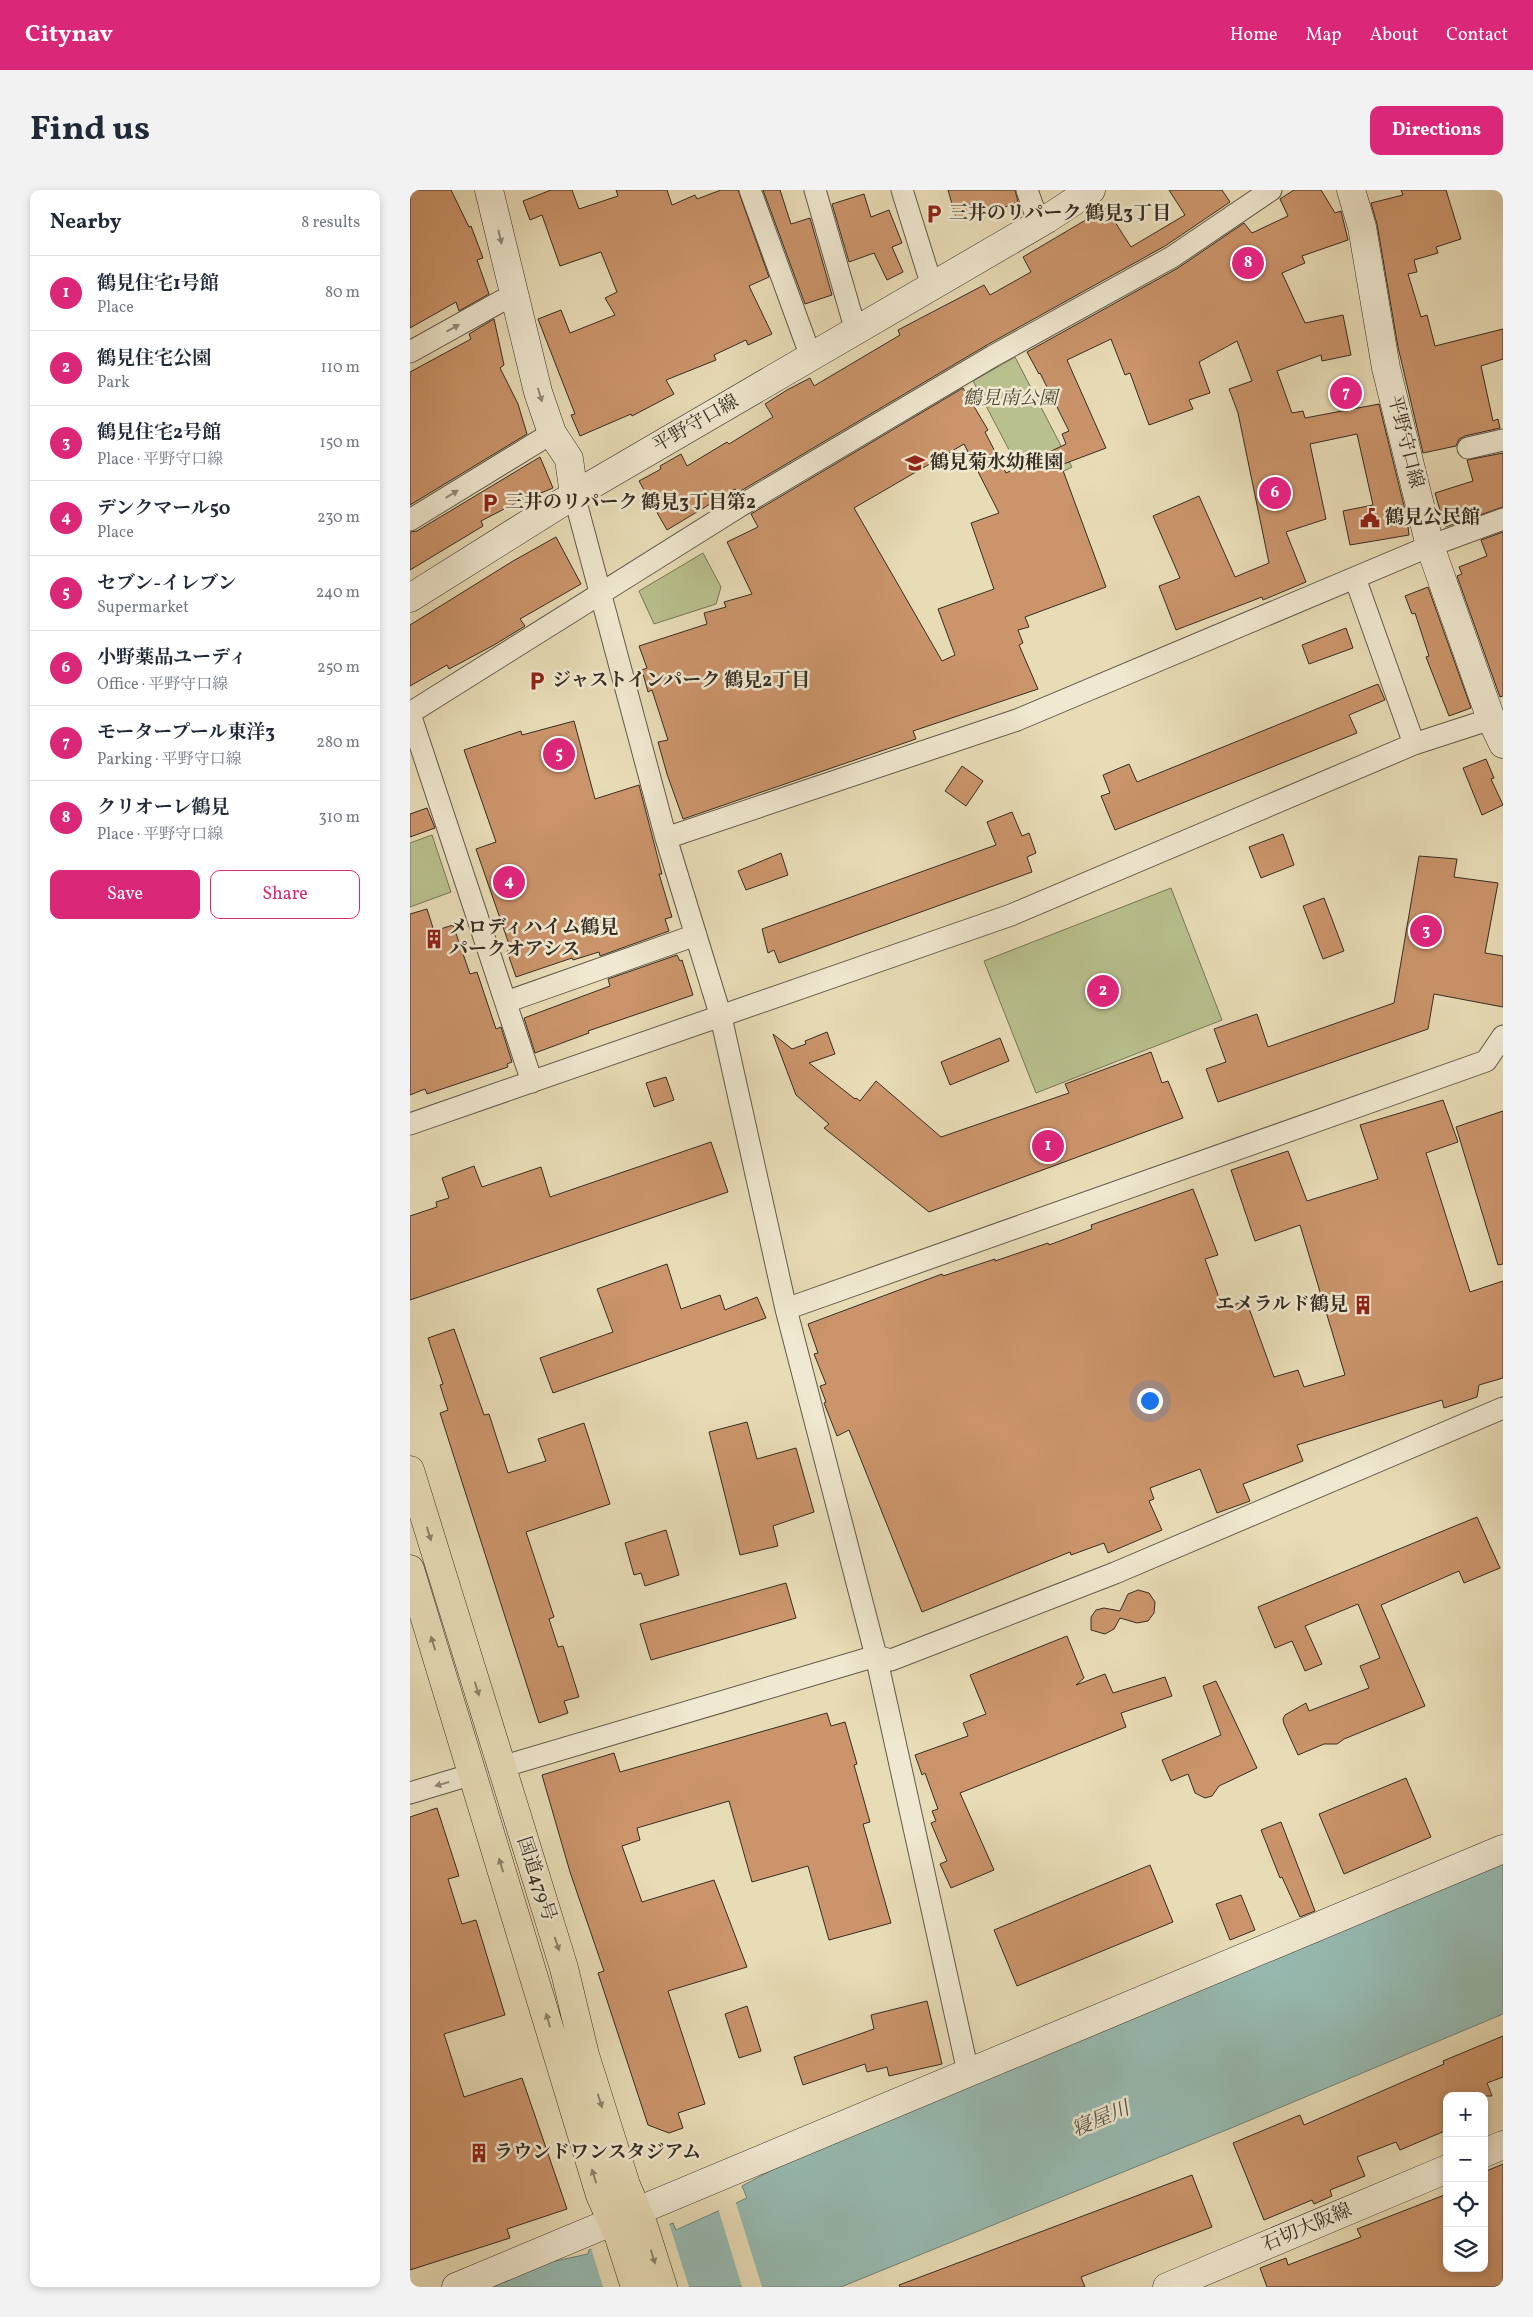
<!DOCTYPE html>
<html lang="en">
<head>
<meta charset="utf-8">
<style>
  body { margin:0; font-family:Vollkorn,"Noto Serif JP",serif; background:#f2f2f3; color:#1f2937 }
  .controls { position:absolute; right:15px; bottom:15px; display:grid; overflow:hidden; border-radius:10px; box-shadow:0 2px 8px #0003 }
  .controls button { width:45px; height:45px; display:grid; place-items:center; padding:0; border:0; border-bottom:1px solid #e0e1e3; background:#fff; color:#1f2937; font:25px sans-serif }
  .you { position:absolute; left:739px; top:1210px; width:18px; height:18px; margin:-12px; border:4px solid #fff; border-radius:50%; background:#1a73e8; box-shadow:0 0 0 8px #1a73e833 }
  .badge { display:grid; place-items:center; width:32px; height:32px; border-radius:50%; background:#db2777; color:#fff; font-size:16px; font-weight:700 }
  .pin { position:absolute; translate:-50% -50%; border:2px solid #fff; box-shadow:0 1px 5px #0006 }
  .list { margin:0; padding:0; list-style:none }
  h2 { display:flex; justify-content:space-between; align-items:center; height:65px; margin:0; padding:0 20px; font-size:21px }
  h2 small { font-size:16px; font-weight:400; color:#747a83 }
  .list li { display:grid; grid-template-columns:32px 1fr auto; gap:15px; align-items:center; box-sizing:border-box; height:75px; padding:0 20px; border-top:1px solid #e0e1e3 }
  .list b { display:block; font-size:19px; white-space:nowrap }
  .list p { margin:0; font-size:16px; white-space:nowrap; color:#747a83 }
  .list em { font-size:16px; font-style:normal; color:#747a83 }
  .actions { display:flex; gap:10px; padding:15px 20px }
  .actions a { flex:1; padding:11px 0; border:1px solid #db2777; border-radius:10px; text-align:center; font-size:18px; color:#db2777 }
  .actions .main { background:#db2777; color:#fff }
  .icon { flex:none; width:28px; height:28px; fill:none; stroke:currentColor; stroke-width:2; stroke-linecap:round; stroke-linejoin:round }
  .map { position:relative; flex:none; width:1093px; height:2097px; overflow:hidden; border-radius:10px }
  header { display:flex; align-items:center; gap:30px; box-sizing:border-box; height:70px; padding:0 25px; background:#db2777; color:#fff }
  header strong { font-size:24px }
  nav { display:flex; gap:28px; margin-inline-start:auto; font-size:18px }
  .intro { display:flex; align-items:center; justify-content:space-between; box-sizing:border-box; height:120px; padding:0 30px }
  h1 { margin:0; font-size:35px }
  .button { padding:12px 22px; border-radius:10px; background:#db2777; color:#fff; font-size:18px; font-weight:700 }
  main { display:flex; gap:30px; padding:0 30px }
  aside { flex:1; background:#fff; border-radius:10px; box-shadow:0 2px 8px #0003 }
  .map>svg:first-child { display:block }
  .green { fill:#b8c08d; stroke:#767658 }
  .water { fill:#97bbb2; stroke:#708279 }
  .pier { fill:#e8dcb6 }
  .building { fill:#cb946b; stroke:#352d23; fill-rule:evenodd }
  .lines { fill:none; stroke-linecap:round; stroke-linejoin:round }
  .street-casing { stroke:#625948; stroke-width:23 }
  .secondary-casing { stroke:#352d23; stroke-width:29 }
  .highway-casing { stroke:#352d23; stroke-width:29 }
  .street { stroke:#f0e8d0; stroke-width:21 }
  .secondary { stroke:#f0e8d0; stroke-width:28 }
  .highway { stroke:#e8dcb6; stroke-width:28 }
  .oneway { fill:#928a7a }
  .oneway2 { fill:#8e846c }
  .labels { text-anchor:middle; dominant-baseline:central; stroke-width:5; stroke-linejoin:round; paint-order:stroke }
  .poi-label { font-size:19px; font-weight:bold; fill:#352d23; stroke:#f0e8d0; text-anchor:start }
  .park-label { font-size:19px; font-style:italic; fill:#4f4a38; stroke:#f0e8d0 }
  .street-label { font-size:19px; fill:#352d23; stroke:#f0e8d0 }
  .water-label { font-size:20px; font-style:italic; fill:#4e5047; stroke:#f0e8d0 }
</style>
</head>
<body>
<header>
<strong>Citynav</strong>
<nav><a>Home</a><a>Map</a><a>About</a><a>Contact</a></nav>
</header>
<div class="intro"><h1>Find us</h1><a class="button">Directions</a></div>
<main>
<aside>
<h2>Nearby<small>8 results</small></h2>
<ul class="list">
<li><span class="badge">1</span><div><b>鶴見住宅1号館</b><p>Place</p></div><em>80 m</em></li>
<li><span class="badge">2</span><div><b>鶴見住宅公園</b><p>Park</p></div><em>110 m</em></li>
<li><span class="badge">3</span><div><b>鶴見住宅2号館</b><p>Place · 平野守口線</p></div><em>150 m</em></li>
<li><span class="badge">4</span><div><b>デンクマール50</b><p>Place</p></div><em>230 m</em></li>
<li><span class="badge">5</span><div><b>セブン-イレブン</b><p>Supermarket</p></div><em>240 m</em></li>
<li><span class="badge">6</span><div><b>小野薬品ユーディ</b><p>Office · 平野守口線</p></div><em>250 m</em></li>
<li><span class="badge">7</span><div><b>モータープール東洋3</b><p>Parking · 平野守口線</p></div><em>280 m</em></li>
<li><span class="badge">8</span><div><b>クリオーレ鶴見</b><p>Place · 平野守口線</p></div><em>310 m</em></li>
</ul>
<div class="actions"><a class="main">Save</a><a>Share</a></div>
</aside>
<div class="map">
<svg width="1093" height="2097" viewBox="0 0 1093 2097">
  <rect width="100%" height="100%" fill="#e8dcb6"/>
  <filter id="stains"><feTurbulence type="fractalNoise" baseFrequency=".004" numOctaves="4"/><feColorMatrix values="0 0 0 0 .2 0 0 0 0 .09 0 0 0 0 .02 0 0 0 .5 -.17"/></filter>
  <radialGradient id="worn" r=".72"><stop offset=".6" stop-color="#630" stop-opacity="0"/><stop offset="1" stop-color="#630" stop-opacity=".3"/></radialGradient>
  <!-- green -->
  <path class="green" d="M605 167 662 277 619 298 563 191Z
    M293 363 311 397 306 414 244 434 229 401Z
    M22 645 41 702 0 717V653Z
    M761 698 812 830 626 903 574 771Z"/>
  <!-- water -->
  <path class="water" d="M1093 1674V1824L826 1936 431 2097H78L136 2073 178 2064 179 2060 256 2029 258 2035 263 2033 266 2040 337 2008 332 1996 373 1974Z"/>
  <!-- pier -->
  <path class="pier" d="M325 2010 352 2097H332L308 2018Z
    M257 2027 279 2097H193L181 2058Z"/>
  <!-- building -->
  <path class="building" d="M0 0H41L59 37 61 36 73 68 67 70 79 104 49 121 46 112 0 138Z
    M141 0H162L169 19 208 6 206 0H257L262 15 285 5 287 9 311 0H328L359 87 339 96 362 144 338 155 336 150 304 165 306 170 256 190 264 204 222 226 221 224 170 246 161 225 165 224 128 129 151 120 160 143 205 125 195 108 207 102 191 62 150 76 132 25 120 30 113 11Z
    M353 0H370L381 34 400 28 422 105 395 114Z
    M538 0H605L608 12 582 22 581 18 546 28Z
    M759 0H812L820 12 755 56 577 155 329 302 325 299 257 340 229 291 251 279 250 276 271 264 277 276 317 252 319 254 363 227 355 214 377 200 400 188 404 196 490 145 488 140 574 95 580 105 621 82 613 67 696 18 721 57 775 25Z
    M884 0H911L925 23 931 21 938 50 892 66 895 73 872 83 895 133 933 125 941 165 912 171 911 165 867 181 882 223 893 221 895 228 969 214 997 328 999 345 940 355 933 321 963 315 947 244 900 254 916 329 876 342 896 392 853 410 852 407 766 440 749 396 770 388 743 326 789 306 825 387 859 373 828 223 819 199 842 191 827 151 789 172 800 203 779 210 783 219 739 235 720 183 715 185 701 149 657 170 696 258 651 275 696 397 615 427 619 437 608 440 613 453 609 455 628 499 503 541 506 549 273 629 257 584 248 552 258 550 242 500 238 502 232 480 237 478 229 456 297 434 294 423 316 417 314 412 342 404 317 352 348 337 341 324 553 198 578 240 575 242 596 283 656 254 652 244 659 241 630 183 629 184 617 162 768 78 834 33 842 43 878 26 870 9ZM554 254 589 323 561 333 584 399 528 419 545 465 532 471 444 318Z
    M991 0H1036L1051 49 1026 57 1028 63 1004 70 1007 82 998 84 1011 127 1017 125 1025 156 1093 139V169L1071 176 1083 231 1088 229 1090 238 1055 246 1049 249 1046 256 1013 263 988 157 967 34 961 13 993 5Z
    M454 4 461 27 479 20 492 53 482 57 493 82 477 90 464 63 439 72 422 14Z
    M84 129 94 175 90 178 108 214 117 244 0 315V182L61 149 59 144Z
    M1093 263V317L1035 337 1025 303 1063 291 1057 270Z
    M130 267 143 298 126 305 125 303 71 331 73 336 0 380V342L7 341Z
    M1093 342V506L1090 507 1047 386 1052 384 1049 377 1077 366 1071 350Z
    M146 347 171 394 110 429 115 436 84 455 39 479 37 475 0 496V435L103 371Z
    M1018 397 1061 518 1039 526 1016 467 1019 466 1005 423 1002 424 995 406Z
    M936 438 943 458 899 474 892 455Z
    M968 494 975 510 939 525 947 543 705 640 691 606 700 603 693 585 719 574 727 592Z
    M164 531 185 609 229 595 252 684H249L262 727 255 729 259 741 190 766 189 762 163 770 162 768 106 787 97 761 101 760 66 659 86 652 54 560 111 541 112 545Z
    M1076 569 1084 588 1081 589 1093 615 1072 625 1053 578Z
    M552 576 573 591 556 616 535 601Z
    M17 618 25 638 0 647V624Z
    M602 622 612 646 619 643 626 663 617 667 622 682 369 773 364 760 358 763 352 739 586 655 577 632Z
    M873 644 884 675 851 688 839 657Z
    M371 663 378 685 336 700 328 681Z
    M1009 666 1047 669 1044 687 1088 693 1075 763 1093 766V817L1024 804 1018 839 808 912 796 879 816 872 804 839 847 824 858 857 984 813Z
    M914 708 934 761 913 769 893 716Z
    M17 719 24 741 43 735 60 784 67 782 86 839 91 837 102 872 97 874 98 877 17 904 15 899 0 905V724Z
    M267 765 270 771 272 770 283 805 178 841 179 843 125 863 114 828 200 796 198 789Z
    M417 842 425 864 399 873 445 909 446 908 450 911 466 891 531 947 659 903 655 894 741 862 752 893 758 891 773 928 519 1022 414 938 419 934 386 905 363 844 382 859 396 854 395 851Z
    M590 848 599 871 540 895 531 872Z
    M256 887 264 910 244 917 236 893Z
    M1033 910 1048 952 1016 963 1060 1102 1093 1091V1188L1069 1195 1067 1207 1034 1218 1032 1210 887 1255 893 1271 833 1294 840 1311 807 1323 790 1279 740 1298 744 1309 739 1311 752 1340 698 1363 694 1353 661 1365 660 1362 512 1422 439 1240 427 1246 414 1213 416 1212 410 1196 416 1194 404 1164 408 1163 398 1134 532 1084 533 1086 585 1069V1071L638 1053 639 1055 682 1039 681 1035 783 999 808 1065 795 1069 813 1119 836 1110 864 1187 888 1180 894 1197 935 1185 890 1035 845 1051 821 980 878 961 897 1011 968 989 950 935Z
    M1093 921V1074L1088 1075 1046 937Z
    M301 952 318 1002 0 1110V1026L27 1017 26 1012 39 1008 32 988 64 976 72 997 131 977 140 1007Z
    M257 1074 271 1119 310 1105 315 1120 347 1107 356 1128 143 1203 130 1168 203 1142 187 1099Z
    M44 1139 74 1225 79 1224 98 1283 136 1271 128 1249 174 1233 200 1314 116 1342 144 1427 139 1429 148 1457 153 1456 169 1507 154 1511 158 1523 129 1533 30 1223 38 1220 30 1195 33 1194 18 1148Z
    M337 1232 347 1269 386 1258 404 1322 363 1336 368 1356 330 1365 299 1242Z
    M1067 1327 1090 1378 1054 1393 1049 1381 971 1415 1015 1516 934 1549 927 1554H914L888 1565 874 1534 873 1529 875 1525 896 1513 899 1521 959 1498 950 1476 970 1468 948 1414 895 1436 912 1474 895 1481 882 1451 865 1458 848 1417Z
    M256 1340 269 1385 235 1396 231 1383 224 1385 215 1353Z
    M376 1393 386 1428 241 1470 230 1434Z
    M728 1400 739 1403 745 1412 744 1423 738 1431 727 1433 710 1428 704 1439 695 1444 681 1440V1427L686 1420 694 1418 710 1421 718 1404Z
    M657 1446 674 1488 666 1495 695 1484 703 1503 755 1487 762 1506 711 1523 716 1537 550 1603 584 1680 541 1698 530 1674 537 1671 521 1633 526 1631 522 1621 528 1619 515 1583 512 1585 505 1565 558 1546 553 1533 576 1524 560 1485Z
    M806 1491 847 1578 809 1596 802 1606 795 1608 785 1603 778 1584 761 1591 752 1570 811 1545 793 1496Z
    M417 1523 421 1536 435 1532 447 1574 444 1575 460 1632 453 1634 481 1733 419 1750 398 1676 342 1692 319 1611 227 1638 230 1650 212 1656 232 1712 304 1690 337 1777 258 1801 295 1914 268 1923 273 1938 259 1943 238 1935 188 1783 194 1781 160 1682 132 1585 204 1563 210 1582Z
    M996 1588 1021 1647 934 1684 909 1624Z
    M27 1618 49 1686 38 1689 52 1734 66 1730 95 1825 34 1844 54 1907 112 1888 157 2019 97 2039 100 2048 0 2080V1627Z
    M871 1632 905 1721 890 1727 872 1687 870 1688 851 1640Z
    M740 1675 763 1732 607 1796 584 1740Z
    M831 1705 845 1740 820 1750 806 1714Z
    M517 1811 532 1874 479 1886 477 1877 457 1882 455 1874 393 1895 384 1867 464 1839 461 1825Z
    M337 1816 351 1861 329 1868 315 1824Z
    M1093 1846V1887L1077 1893 1082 1906H1037V1940L990 1960 986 1952 947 1967 955 1986 920 2000 922 2006 904 2014 902 2010 854 2030 823 1953 890 1925 894 1935 1034 1874 1033 1871Z
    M1093 1974V2094L1084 2097H857L850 2078 876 2068 878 2075 951 2047 947 2039 1037 2004V2078H1074V1982Z
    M782 1985 802 2037 671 2087 675 2097H490L489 2095Z"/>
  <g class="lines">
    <defs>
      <path id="street" d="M340 0 401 167
        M405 0 446 141
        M492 0 522 96
        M617 0 629 34
        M0 162 104 104
        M1058 258 1093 250
        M164 305 256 648 311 827 376 1119 466 1466 558 1882
        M0 330 142 243
        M945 388 1004 554
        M0 523 330 316 583 166 762 67 861 0
        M0 524 122 892
        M256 648 607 530 1020 356 1093 329
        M96 812 286 745
        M0 934 601 725 1004 554 1081 529
        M376 1119 1076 871 1093 846
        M91 1577 466 1466 481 1470 705 1383 1093 1218
        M0 1603 63 1584"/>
      <path id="secondary" d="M79 0 128 202 142 243 159 269 164 305
        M941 0 952 37 976 178 1020 356 1081 529 1093 554
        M0 408 164 305 637 29 681 0
        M1074 1963 1093 1955
        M46 2097 1093 1659
        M757 2097 1037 1979"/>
      <path id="highway" d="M0 1280 154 1778 175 1865 216 1995 234 2037 253 2097
        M0 1379 190 2005 209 2047 225 2097"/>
    </defs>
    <!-- street casing -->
    <use href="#street" class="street-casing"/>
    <!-- secondary casing -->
    <use href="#secondary" class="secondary-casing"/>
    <!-- highway casing -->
    <use href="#highway" class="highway-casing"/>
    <!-- street -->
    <use href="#street" class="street"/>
    <!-- secondary -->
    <use href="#secondary" class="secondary"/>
    <!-- highway -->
    <use href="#highway" class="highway"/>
  </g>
  <!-- one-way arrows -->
  <defs><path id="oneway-solid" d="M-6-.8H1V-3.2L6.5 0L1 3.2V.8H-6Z" transform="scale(1.25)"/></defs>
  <g class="oneway">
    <use href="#oneway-solid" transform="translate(90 47) rotate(77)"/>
    <use href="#oneway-solid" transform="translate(43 138) rotate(-29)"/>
    <use href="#oneway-solid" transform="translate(130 205) rotate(73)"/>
    <use href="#oneway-solid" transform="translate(42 304) rotate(-31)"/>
    <use href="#oneway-solid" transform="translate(32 1594) rotate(164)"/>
  </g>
  <g class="oneway2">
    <use href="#oneway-solid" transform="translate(19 1344) rotate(73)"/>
    <use href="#oneway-solid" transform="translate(23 1453) rotate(-107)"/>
    <use href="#oneway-solid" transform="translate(67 1499) rotate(73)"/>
    <use href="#oneway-solid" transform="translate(91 1675) rotate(-107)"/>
    <use href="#oneway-solid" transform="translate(147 1754) rotate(72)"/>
    <use href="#oneway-solid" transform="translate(138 1830) rotate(-106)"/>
    <use href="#oneway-solid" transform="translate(190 1911) rotate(73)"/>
    <use href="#oneway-solid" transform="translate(184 1986) rotate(-107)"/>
    <use href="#oneway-solid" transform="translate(243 2067) rotate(73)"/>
  </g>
  <!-- icons -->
  <defs>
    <symbol id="parking-bare" viewBox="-9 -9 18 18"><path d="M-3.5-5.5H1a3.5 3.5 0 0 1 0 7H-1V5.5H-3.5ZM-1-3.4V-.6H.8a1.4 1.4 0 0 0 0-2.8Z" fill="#8f2418" stroke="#f0e8d0" stroke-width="2.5" paint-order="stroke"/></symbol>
    <symbol id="school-bare" viewBox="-9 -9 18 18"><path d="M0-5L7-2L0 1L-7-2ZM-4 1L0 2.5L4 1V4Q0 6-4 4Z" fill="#8f2418" stroke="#f0e8d0" stroke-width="2.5" paint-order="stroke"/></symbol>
    <symbol id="civic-bare" viewBox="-9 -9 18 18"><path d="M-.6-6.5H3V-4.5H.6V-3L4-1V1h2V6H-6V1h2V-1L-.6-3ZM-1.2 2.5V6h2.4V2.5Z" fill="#8f2418" stroke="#f0e8d0" stroke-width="2.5" paint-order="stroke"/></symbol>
    <symbol id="building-bare" viewBox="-9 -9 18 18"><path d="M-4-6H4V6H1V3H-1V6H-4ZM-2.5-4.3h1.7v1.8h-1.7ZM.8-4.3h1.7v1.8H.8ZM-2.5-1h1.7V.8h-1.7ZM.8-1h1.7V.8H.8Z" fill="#8f2418" stroke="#f0e8d0" stroke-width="2.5" paint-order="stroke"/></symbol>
  </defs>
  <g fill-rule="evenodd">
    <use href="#parking-bare" x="510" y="10" width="28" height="28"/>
    <use href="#school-bare" x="491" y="259" width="28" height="28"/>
    <use href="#parking-bare" x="66" y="299" width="28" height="28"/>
    <use href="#civic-bare" x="946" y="314" width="28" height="28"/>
    <use href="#parking-bare" x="113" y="477" width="28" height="28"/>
    <use href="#building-bare" x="10" y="735" width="28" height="28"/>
    <use href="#building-bare" x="939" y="1101" width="28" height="28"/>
    <use href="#building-bare" x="55" y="1949" width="28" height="28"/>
  </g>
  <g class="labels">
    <!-- poi labels -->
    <g class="poi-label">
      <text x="539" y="24">三井のリパーク 鶴見3丁目</text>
      <text x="520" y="273">鶴見菊水幼稚園</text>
      <text x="95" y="313">三井のリパーク 鶴見3丁目第2</text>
      <text x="975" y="328">鶴見公民館</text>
      <text x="142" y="491">ジャストインパーク 鶴見2丁目</text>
      <text x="39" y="738">メロディハイム鶴見<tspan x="39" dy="22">パークオアシス</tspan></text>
      <text x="938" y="1115" text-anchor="end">エメラルド鶴見</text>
      <text x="84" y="1963">ラウンドワンスタジアム</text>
    </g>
    <!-- park labels -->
    <g class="park-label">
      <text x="600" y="209">鶴見南公園</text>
    </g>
    <!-- street labels -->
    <g class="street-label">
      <text transform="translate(286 234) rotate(-30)">平野守口線</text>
      <text transform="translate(995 252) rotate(76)">平野守口線</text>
      <text transform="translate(126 1689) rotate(72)">国道479号</text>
      <text transform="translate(897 2038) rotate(-23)">石切大阪線</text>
    </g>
    <!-- water labels -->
    <g class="water-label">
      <text transform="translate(691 1930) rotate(-23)">寝屋川</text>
    </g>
  </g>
  <rect width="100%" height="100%" filter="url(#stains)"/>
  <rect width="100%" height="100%" fill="url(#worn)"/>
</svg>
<div class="controls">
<button>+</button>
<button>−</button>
<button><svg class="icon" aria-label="locate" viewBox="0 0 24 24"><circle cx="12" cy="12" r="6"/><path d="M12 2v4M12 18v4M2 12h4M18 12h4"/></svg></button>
<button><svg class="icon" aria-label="layers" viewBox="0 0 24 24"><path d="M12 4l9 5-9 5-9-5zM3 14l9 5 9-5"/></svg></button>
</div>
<div class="you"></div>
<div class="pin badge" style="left:638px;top:956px">1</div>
<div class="pin badge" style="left:693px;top:801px">2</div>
<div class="pin badge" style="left:1016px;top:741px">3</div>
<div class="pin badge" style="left:99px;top:692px">4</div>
<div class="pin badge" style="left:149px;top:564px">5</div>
<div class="pin badge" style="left:865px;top:303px">6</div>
<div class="pin badge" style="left:936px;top:203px">7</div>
<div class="pin badge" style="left:838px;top:73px">8</div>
</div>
</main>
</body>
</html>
